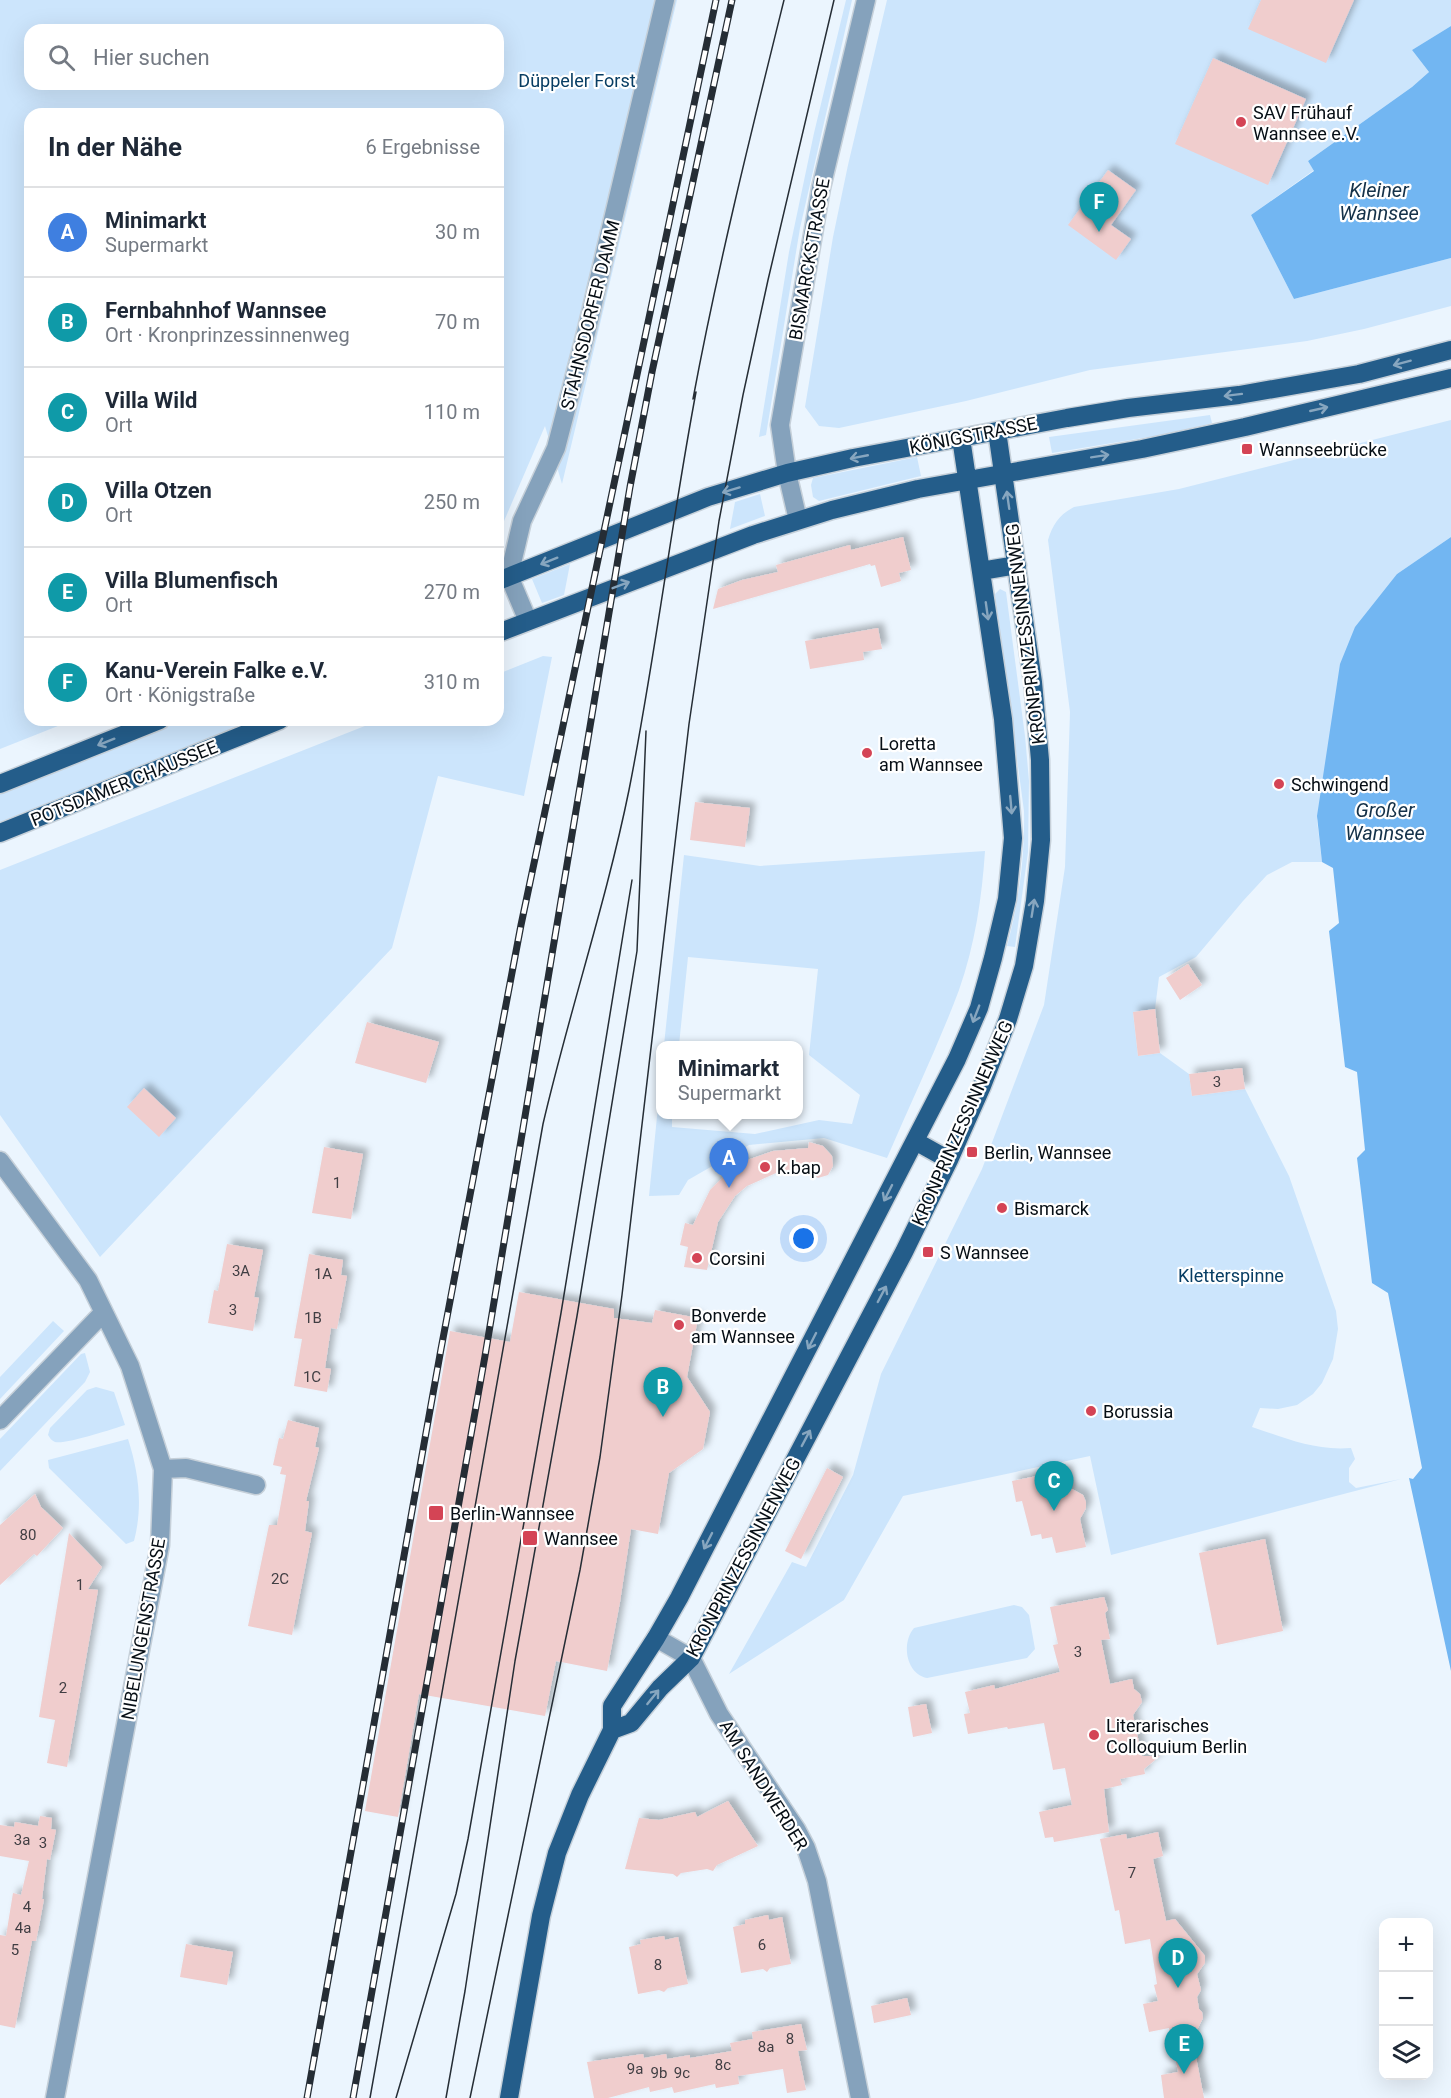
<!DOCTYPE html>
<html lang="de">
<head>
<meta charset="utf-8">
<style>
  body { margin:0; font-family:Roboto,sans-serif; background:#f2f2f3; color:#1f2937 }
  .controls { position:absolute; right:18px; bottom:18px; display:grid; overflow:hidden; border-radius:12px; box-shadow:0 6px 24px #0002 }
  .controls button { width:54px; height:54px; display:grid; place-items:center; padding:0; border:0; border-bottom:2px solid #e0e1e3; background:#fff; color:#1f2937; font:30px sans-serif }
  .you { position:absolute; left:804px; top:1239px; width:21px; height:21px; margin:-15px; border:4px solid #fff; border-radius:50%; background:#1a73e8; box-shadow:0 0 0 9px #1a73e833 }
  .badge { display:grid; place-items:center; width:39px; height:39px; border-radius:50%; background:#1a73e8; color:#fff; font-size:20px; font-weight:700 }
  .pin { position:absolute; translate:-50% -50px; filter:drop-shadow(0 2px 3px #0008) }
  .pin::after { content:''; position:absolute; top:32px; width:21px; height:18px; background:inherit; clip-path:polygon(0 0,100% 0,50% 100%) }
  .popup { position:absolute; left:656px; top:1041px; width:147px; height:78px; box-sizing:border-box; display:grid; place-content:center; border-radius:12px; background:#fff; filter:drop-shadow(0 2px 4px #0005); font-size:20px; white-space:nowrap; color:#747a83 }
  .popup b { font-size:22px; color:#1f2937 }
  .popup::after { content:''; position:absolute; left:50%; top:100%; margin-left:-12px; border:12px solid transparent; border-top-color:#fff }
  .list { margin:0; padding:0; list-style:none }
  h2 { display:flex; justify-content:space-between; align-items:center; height:78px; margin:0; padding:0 24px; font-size:26px }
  h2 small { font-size:20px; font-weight:400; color:#747a83 }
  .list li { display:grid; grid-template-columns:39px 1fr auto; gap:18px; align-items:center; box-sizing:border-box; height:90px; padding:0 24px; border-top:2px solid #e0e1e3 }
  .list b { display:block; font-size:22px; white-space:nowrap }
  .list p { margin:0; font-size:20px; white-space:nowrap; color:#747a83 }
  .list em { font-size:20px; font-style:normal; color:#747a83 }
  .icon { flex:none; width:33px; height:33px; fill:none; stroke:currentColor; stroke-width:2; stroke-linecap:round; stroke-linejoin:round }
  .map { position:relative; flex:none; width:1451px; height:2098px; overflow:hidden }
  .search { position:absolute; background:#fff; box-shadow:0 6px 24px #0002; left:24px; top:24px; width:480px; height:66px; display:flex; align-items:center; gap:15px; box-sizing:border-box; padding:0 21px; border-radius:18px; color:#747a83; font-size:22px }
  .panel { position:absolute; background:#fff; box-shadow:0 6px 24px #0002; left:24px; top:108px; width:480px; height:618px; border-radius:18px }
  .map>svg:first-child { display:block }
  .green { fill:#cce5fc; fill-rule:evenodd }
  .water { fill:#72b6f2 }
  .building { fill:#f0cdcd; filter:url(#shadow) }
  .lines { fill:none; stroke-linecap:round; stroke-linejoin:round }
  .minor-casing { stroke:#c6d0d9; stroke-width:21 }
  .major-casing { stroke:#c6d0d9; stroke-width:21 }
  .minor { stroke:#85a2bc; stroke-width:18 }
  .major { stroke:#245d8a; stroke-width:18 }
  .tram { stroke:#252d35; stroke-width:1.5 }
  .rail-casing { stroke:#252d35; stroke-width:7 }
  .rail { stroke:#fff; stroke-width:4.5; stroke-dasharray:14; stroke-linecap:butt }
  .oneway { stroke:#87a6bf }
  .poi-dot { fill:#d44455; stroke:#fff; stroke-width:2 }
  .labels { text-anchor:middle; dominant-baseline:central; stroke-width:4.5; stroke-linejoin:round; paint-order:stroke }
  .number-label { font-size:15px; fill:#403e43 }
  .park-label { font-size:18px; fill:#073d63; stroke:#fff }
  .poi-label { font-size:18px; fill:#060e15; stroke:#fff; text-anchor:start }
  .street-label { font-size:18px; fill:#060e15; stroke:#fff }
  .water-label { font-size:20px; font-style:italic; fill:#143149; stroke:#fff }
</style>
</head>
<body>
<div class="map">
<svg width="1451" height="2098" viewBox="0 0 1451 2098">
  <defs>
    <filter id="shadow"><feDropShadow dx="5.5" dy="-5.5" stdDeviation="3" flood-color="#0004"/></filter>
  </defs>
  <rect width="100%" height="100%" fill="#ebf5fe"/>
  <!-- green -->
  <path class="green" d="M0 0H677L562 484 545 426 498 535V114H30V720H73L0 749ZM30 30H498V84H30Z
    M846 0H852L800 228 766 435 759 437 789 252 814 133Z
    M887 0H1451V26L1412 50 1429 72 1412 87 1308 161 1314 170 1251 215 1294 299 1451 258V306L1364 329 1307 341 1090 370 966 401 839 428 819 426 805 407 833 237 848 165Z
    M1210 415 1212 423 1209 424 1155 436 1052 453 1049 437Z
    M1451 420V537L1397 574 1317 820 1322 862H1292L1267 875 1243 901 1196 957 1159 977 1155 1009 1133 1012 1138 1056 1160 1053 1189 1074 1192 1096 1245 1089 1289 1176 1336 1311 1338 1329 1333 1359 1322 1383 1313 1394 1297 1405 1278 1409 1260 1408 1252 1427C1286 1438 1314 1451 1351 1448L1355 1459 1349 1468V1482L1356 1488 1401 1479 1111 1555 1090 1456 903 1496 844 1600 729 1674 792 1562 806 1567 853 1475 881 1374 982 1169 1044 1005 1065 867 1070 712 1048 540C1053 524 1059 515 1074 507L1179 489Z
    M917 457 921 476 819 501 813 497 811 485 813 478Z
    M760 494 765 516 730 529 735 502Z
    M570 564 564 595 542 603 532 579Z
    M1000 589 1006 592 1025 736 1029 781 1028 852 1015 947 1007 946C1019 901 1025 857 1024 811L995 594Z
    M543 656 552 657 524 796 438 776 392 948 100 1257 0 1115V870L380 720H498V674Z
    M182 720H255L0 822V794Z
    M985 851C982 897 975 945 959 990 938 1046 911 1102 887 1158L824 1138 749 1145 688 1180 679 1195 649 1196 660 1087V1114L672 1115V1127L755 1134 819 1120 852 1124 860 1095 809 1055 818 969 688 957 679 1045H664L684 855 760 866Z
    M53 1321 64 1331 0 1399V1377Z
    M85 1353 90 1372 85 1382 0 1471V1439L81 1354Z
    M96 1387 114 1392 125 1425C113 1429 64 1445 55 1442 51 1440 50 1438 48 1435L50 1428 87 1390Z
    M128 1439C139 1473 143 1507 134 1541L126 1544 49 1468 48 1460Z
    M1014 1605 1022 1607 1029 1615 1035 1649 1027 1658 927 1678C906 1674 901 1643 914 1628Z"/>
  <!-- water -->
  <path class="water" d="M1451 26V258L1294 299 1251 215 1314 171 1308 161 1412 87 1429 72 1412 50Z
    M1451 537V1671L1409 1478 1413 1479 1422 1468 1388 1293 1372 1283 1357 1158 1365 1150 1357 1072 1345 1067 1329 931 1339 923 1333 868 1322 862 1317 816 1340 664 1355 627 1397 574Z"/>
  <!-- building -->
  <path class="building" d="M1261 0H1354L1326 63 1248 29Z
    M1213 58 1306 99 1268 185 1175 144Z
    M1108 170 1136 190 1111 225 1131 239 1116 260 1068 225Z
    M903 537 911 570 899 573 901 581 881 587 875 565 871 566 870 564 713 609 718 589 742 580 778 572 776 565 850 545 851 550Z
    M878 628 882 649 863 652 864 660 810 669 805 641Z
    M695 802 750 808 745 847 690 840Z
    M1188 964 1202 985 1180 1000 1166 978Z
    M1155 1009 1160 1053 1138 1056 1133 1012Z
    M367 1022 439 1042 426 1083 355 1063Z
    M1242 1068 1245 1089 1192 1096 1189 1074Z
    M144 1088 176 1118 159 1137 127 1107Z
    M809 1142 823 1146 832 1156 833 1166 828 1175 818 1178 808 1172 792 1171 776 1173 747 1186 735 1196 718 1222 707 1270 684 1267 688 1247 680 1245 685 1223 693 1225 710 1190 727 1173 747 1160 773 1151 808 1148Z
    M324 1147 363 1154 351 1219 312 1213Z
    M227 1244 263 1250 254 1297 259 1298 253 1331 208 1323 214 1290 218 1291Z
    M309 1254 343 1260 341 1275 347 1276 337 1329 331 1328 325 1368 331 1369 327 1392 294 1386 302 1339 294 1338Z
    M519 1292 614 1309V1318L652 1323 655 1310 698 1318 687 1377 710 1412 703 1449 669 1473 658 1534 631 1529 620 1602 607 1671 556 1661 545 1716 419 1694 398 1817 365 1811 450 1331 510 1342Z
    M288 1420 319 1428 315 1447 319 1448 306 1501H309L305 1531 312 1533 292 1635 248 1626 269 1525H277L286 1475 280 1474 282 1467 273 1465 279 1438 283 1439Z
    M827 1468 843 1477 801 1559 785 1551Z
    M1067 1470 1070 1488 1083 1495 1086 1502V1508L1080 1519 1086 1547 1056 1553 1052 1537 1042 1539 1041 1534 1031 1536 1022 1501 1016 1502 1012 1481Z
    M35 1494 41 1507 63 1528 37 1556 34 1554 0 1585V1525Z
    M69 1533 102 1567 88 1589 98 1590 67 1767 47 1763 55 1720 39 1717Z
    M1265 1539 1283 1631 1217 1645 1199 1553Z
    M1104 1597 1108 1610 1105 1613 1110 1639 1101 1640 1110 1684 1132 1679 1134 1689 1140 1694 1142 1702 1133 1715 1142 1756H1160L1144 1769 1145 1774 1120 1779 1122 1785 1104 1789 1109 1832 1054 1842 1053 1837 1045 1838 1039 1812 1072 1805 1065 1768 1053 1770 1044 1723 1008 1729 1007 1727 968 1734 964 1714 970 1713 965 1692 994 1685 995 1689 1060 1672 1053 1645 1058 1644 1050 1607Z
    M926 1704 932 1733 913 1737 908 1707Z
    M728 1801 758 1846 717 1865 713 1871 707 1869 681 1873 677 1877 673 1874 625 1869 639 1818 659 1820 695 1812 697 1817Z
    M40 1816 52 1818 51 1829 56 1830 50 1860 47 1859 42 1899H44L40 1921 36 1941H32L15 2028 0 2025V1935L6 1936 13 1893 21 1895 29 1861 0 1856V1825L14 1827 15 1822 38 1826Z
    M1158 1832 1163 1856 1153 1859 1166 1921 1175 1919 1205 1956V1963L1197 1974 1201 1990 1197 1997 1199 2009 1202 2012 1203 2018 1185 2054 1195 2052 1204 2098H1164L1161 2075 1178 2072 1169 2028 1149 2032 1143 2004 1158 2001 1154 1985 1157 1984 1150 1939 1125 1944 1119 1910 1115 1911 1100 1839 1126 1834 1127 1839Z
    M768 1915 769 1920 782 1917 791 1964 770 1968 767 1972 763 1969 741 1973 733 1927 745 1924V1920Z
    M664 1936 665 1940 678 1937 688 1984 668 1988 664 1992 659 1990 638 1994 629 1947 641 1944 640 1940Z
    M186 1944 233 1952 227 1985 180 1977Z
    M907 1998 911 2015 874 2023 871 2006Z
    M801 2024 807 2050 798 2051 806 2090 787 2093 783 2069 738 2076 739 2084 716 2088 715 2084 674 2093 672 2087 650 2092 649 2087 608 2098H594L587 2062 643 2054 644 2058 666 2054 667 2059 690 2055V2058L732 2051 730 2043 753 2039 752 2032Z"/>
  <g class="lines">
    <defs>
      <path id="minor" d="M798 520 787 473 780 425 821 188 866 0
        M528 621 509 576 522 521 556 448 587 329 665 0
        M0 1161 88 1280 130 1366 163 1469 160 1545 55 2098
        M0 1420 103 1313
        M163 1469 186 1468 256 1485
        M656 1638 691 1658 719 1714 796 1829 806 1848 817 1881 860 2098"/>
      <path id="major" d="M981 571 1017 565
        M498 581 708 497 787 473 853 458 1067 418 1128 408 1239 395 1359 374 1451 350
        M498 633 753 535 832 510 918 489 1142 449 1245 427 1451 378
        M0 784 160 720
        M0 833 280 720
        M915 1141 949 1160
        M612 1730 631 1723 660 1688 691 1658 904 1252 949 1160 982 1086 1008 1019 1024 966 1035 901 1041 840 1040 760 1033 682 997 431
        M509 2098 541 1916 557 1853 580 1795 612 1730V1706L656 1638 679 1598 957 1059 979 1008 993 958 1007 899 1013 838 1003 719 961 438"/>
    </defs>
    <!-- minor casing -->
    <use href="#minor" class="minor-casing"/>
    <!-- major casing -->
    <use href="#major" class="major-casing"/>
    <!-- minor -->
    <use href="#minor" class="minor"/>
    <!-- major -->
    <use href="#major" class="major"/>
    <!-- tram -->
    <path class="tram" d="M370 2098 543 1124C569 1012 606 903 629 790 655 659 671 525 696 392L693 399C718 265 751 133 784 0
      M396 2098 456 1894 468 1839 561 1313 632 880
      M446 2098 465 1991 515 1661 577 1316 637 951 646 731
      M470 2098 580 1570 600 1457 622 1295 689 724 719 521 743 395 768 280 834 0"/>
    <defs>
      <path id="rail" d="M307 2098 441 1349 521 925 716 0
        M353 2098 485 1356 630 487 652 372 732 0"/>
    </defs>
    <!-- rail casing -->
    <use href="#rail" class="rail-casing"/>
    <!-- rail -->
    <use href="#rail" class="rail"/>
  </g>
  <!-- one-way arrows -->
  <defs><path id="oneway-shaft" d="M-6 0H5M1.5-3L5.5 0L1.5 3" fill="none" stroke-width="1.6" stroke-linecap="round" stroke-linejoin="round" transform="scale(1.5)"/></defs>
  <g class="oneway">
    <use href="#oneway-shaft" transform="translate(1402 363) rotate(165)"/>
    <use href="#oneway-shaft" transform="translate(1233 395) rotate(173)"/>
    <use href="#oneway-shaft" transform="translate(1319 409) rotate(-13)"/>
    <use href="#oneway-shaft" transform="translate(1100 456) rotate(-9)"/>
    <use href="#oneway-shaft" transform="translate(859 457) rotate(169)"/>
    <use href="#oneway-shaft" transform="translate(731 490) rotate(163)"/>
    <use href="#oneway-shaft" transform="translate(1008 500) rotate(-98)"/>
    <use href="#oneway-shaft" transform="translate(549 561) rotate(158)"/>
    <use href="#oneway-shaft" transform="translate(621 585) rotate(-21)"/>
    <use href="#oneway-shaft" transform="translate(987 611) rotate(82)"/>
    <use href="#oneway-shaft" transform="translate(106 742) rotate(158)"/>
    <use href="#oneway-shaft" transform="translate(1011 805) rotate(85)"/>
    <use href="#oneway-shaft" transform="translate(1033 908) rotate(-81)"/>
    <use href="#oneway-shaft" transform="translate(976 1014) rotate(111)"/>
    <use href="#oneway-shaft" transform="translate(888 1193) rotate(117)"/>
    <use href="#oneway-shaft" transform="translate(882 1294) rotate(-62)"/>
    <use href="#oneway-shaft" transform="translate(812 1341) rotate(117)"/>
    <use href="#oneway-shaft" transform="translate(806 1438) rotate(-62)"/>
    <use href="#oneway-shaft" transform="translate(708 1541) rotate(117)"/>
    <use href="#oneway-shaft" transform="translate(653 1697) rotate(-51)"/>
  </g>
  <!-- markers -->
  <g class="poi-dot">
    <circle cx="1241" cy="122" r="6"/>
    <rect x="1241" y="443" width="12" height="12" rx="3"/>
    <circle cx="867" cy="753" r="6"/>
    <circle cx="1279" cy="784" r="6"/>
    <rect x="966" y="1146" width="12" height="12" rx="3"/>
    <circle cx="765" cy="1167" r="6"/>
    <circle cx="1002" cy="1208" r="6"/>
    <rect x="922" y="1246" width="12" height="12" rx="3"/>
    <circle cx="697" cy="1258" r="6"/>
    <circle cx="679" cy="1325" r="6"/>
    <circle cx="1091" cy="1411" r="6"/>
    <rect x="428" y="1505" width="16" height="16" rx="3"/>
    <rect x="522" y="1530" width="16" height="16" rx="3"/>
    <circle cx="1094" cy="1735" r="6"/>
  </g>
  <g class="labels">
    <!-- number labels -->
    <g class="number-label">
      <text x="1217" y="1082">3</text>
      <text x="337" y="1183">1</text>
      <text x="241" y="1271">3A</text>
      <text x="323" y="1274">1A</text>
      <text x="233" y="1310">3</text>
      <text x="313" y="1318">1B</text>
      <text x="312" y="1377">1C</text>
      <text x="28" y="1535">80</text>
      <text x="280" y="1579">2C</text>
      <text x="80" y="1585">1</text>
      <text x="1078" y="1652">3</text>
      <text x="63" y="1688">2</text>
      <text x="22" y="1840">3a</text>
      <text x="43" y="1843">3</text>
      <text x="1132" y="1873">7</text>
      <text x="27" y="1907">4</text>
      <text x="23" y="1928">4a</text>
      <text x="762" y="1945">6</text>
      <text x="15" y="1950">5</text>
      <text x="658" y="1965">8</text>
      <text x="790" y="2039">8</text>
      <text x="766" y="2047">8a</text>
      <text x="723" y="2065">8c</text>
      <text x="635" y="2069">9a</text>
      <text x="659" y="2073">9b</text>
      <text x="682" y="2073">9c</text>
    </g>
    <!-- park labels -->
    <g class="park-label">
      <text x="577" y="80">Düppeler Forst</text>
      <text x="1231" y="1275">Kletterspinne</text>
    </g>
    <!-- poi labels -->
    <g class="poi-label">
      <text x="1253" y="112">SAV Frühauf<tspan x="1253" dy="21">Wannsee e.V.</tspan></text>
      <text x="1259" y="449">Wannseebrücke</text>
      <text x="879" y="743">Loretta<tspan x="879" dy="21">am Wannsee</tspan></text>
      <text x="1291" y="784">Schwingend</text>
      <text x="984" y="1152">Berlin, Wannsee</text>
      <text x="777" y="1167">k.bap</text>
      <text x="1014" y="1208">Bismarck</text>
      <text x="940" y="1252">S Wannsee</text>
      <text x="709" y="1258">Corsini</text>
      <text x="691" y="1315">Bonverde<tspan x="691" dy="21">am Wannsee</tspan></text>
      <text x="1103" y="1411">Borussia</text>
      <text x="450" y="1513">Berlin-Wannsee</text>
      <text x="544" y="1538">Wannsee</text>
      <text x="1106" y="1725">Literarisches<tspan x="1106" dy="21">Colloquium Berlin</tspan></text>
    </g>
    <!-- street labels -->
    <g class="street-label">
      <text transform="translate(809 259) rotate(-80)">BISMARCKSTRASSE</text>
      <text transform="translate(590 315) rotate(-76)">STAHNSDORFER DAMM</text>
      <text transform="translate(973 435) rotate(-11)">KÖNIGSTRASSE</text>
      <text transform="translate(1025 634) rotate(-97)">KRONPRINZESSINNENWEG</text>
      <text transform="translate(124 783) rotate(-22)">POTSDAMER CHAUSSEE</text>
      <text transform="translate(962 1123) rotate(-66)">KRONPRINZESSINNENWEG</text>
      <text transform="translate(743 1557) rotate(-62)">KRONPRINZESSINNENWEG</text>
      <text transform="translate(143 1629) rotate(-80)">NIBELUNGENSTRASSE</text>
      <text transform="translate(764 1785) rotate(58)">AM SANDWERDER</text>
    </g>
    <!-- water labels -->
    <g class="water-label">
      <text x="1379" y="190">Kleiner<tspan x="1379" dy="23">Wannsee</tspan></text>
      <text x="1385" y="810">Großer<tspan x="1385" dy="23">Wannsee</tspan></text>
    </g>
  </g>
</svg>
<div class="controls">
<button>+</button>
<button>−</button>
<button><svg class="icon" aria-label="layers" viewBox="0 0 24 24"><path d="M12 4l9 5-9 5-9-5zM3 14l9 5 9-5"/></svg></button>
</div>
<div class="you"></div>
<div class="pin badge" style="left:729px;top:1188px;background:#3f7fe0">A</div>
<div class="popup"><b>Minimarkt</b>Supermarkt</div>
<div class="pin badge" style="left:663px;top:1417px;background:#0f9aa8">B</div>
<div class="pin badge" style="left:1054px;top:1511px;background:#0f9aa8">C</div>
<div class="pin badge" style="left:1178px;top:1988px;background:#0f9aa8">D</div>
<div class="pin badge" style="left:1184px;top:2074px;background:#0f9aa8">E</div>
<div class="pin badge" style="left:1099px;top:232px;background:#0f9aa8">F</div>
<div class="search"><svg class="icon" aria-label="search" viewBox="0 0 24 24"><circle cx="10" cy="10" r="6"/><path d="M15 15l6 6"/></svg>Hier suchen</div>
<section class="panel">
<h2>In der Nähe<small>6 Ergebnisse</small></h2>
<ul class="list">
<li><span class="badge" style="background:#3f7fe0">A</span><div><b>Minimarkt</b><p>Supermarkt</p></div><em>30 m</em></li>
<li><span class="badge" style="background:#0f9aa8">B</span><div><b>Fernbahnhof Wannsee</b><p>Ort · Kronprinzessinnenweg</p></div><em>70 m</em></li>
<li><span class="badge" style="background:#0f9aa8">C</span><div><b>Villa Wild</b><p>Ort</p></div><em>110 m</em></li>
<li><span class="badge" style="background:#0f9aa8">D</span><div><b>Villa Otzen</b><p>Ort</p></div><em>250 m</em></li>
<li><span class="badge" style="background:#0f9aa8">E</span><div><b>Villa Blumenfisch</b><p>Ort</p></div><em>270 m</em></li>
<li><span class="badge" style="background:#0f9aa8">F</span><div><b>Kanu-Verein Falke e.V.</b><p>Ort · Königstraße</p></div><em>310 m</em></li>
</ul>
</section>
</div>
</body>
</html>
